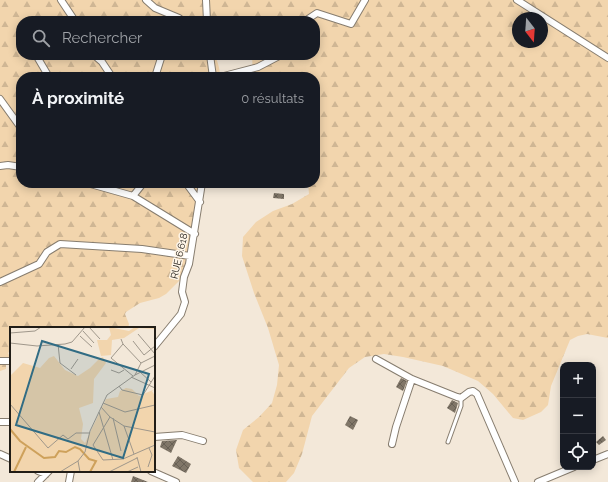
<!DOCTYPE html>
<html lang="fr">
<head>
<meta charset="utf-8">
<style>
  body { margin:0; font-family:Raleway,sans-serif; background:#20242c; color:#f1f3f6 }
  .controls { position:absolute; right:12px; bottom:12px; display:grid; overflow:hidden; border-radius:8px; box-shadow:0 2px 10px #0003 }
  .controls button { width:36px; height:36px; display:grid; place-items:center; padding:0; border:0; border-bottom:1px solid #363941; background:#171b24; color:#f1f3f6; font:20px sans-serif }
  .compass { position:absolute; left:512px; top:12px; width:36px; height:36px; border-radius:50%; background:#171b24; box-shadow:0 2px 10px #0003; rotate:163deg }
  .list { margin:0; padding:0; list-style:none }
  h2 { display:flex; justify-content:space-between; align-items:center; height:52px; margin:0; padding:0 16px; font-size:17px }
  h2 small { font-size:13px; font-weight:400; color:#9ea1a6 }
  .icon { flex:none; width:22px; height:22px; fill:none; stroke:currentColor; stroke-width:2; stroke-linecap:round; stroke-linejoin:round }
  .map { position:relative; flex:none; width:608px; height:482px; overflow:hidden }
  .search { position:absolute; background:#171b24; box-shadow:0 2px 10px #0003; left:16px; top:16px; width:304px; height:44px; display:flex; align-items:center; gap:10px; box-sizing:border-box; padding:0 14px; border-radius:16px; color:#9ea1a6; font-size:15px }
  .panel { position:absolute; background:#171b24; box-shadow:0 2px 10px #0003; left:16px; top:72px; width:304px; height:116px; border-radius:16px }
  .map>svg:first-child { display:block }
  .forest { fill:url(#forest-firs); fill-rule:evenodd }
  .building { fill:url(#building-cross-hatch) }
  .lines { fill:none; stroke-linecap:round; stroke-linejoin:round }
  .lane-casing { stroke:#877d6f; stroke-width:5 }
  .street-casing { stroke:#877d6f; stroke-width:8 }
  .lane { stroke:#fff; stroke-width:3 }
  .street { stroke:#fff; stroke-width:6 }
  .labels { text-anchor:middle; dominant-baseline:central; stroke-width:3; stroke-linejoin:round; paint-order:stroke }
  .street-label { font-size:10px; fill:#211d17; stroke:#fff6e9 }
  .inset-river { fill:none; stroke:#cea15b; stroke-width:2 }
  .inset-road { fill:none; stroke:#9f978b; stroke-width:1 }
  .view { fill:#316c84; fill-opacity:0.15; stroke:#316c84; stroke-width:2 }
  .inset-edge { fill:none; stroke:#211d17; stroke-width:2 }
</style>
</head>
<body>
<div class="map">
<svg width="608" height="482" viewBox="0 0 608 482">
  <defs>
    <pattern id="forest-firs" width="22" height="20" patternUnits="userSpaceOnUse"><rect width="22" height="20" fill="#f2d5ad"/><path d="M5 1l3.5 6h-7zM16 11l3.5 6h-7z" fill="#cfb694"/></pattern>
    <pattern id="building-cross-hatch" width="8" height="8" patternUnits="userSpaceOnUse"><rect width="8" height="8" fill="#807668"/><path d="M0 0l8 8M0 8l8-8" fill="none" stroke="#686055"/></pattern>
  </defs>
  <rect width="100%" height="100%" fill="#f3e8d9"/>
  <!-- forest -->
  <path class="forest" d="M0 0H608V338L587 334 578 336 570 340 551 386 548 405 541 412 523 420 513 418 493 394 478 381 443 366 403 357 384 354 365 357 349 368 312 416 302 454 294 473 286 482H253L239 468 236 450 243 430 259 417 272 403 277 385 279 365 268 328 254 293 242 256 243 237 256 222 273 211 292 204 309 194 308 183H315V77H253L252 55H315V21H237L219 17 214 21H21V55H215C218 63 220 69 220 77H21V183H201L187 256 186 270 180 280 166 294 159 298 140 303 126 312 125 314 129 324 128 328H11V350L8 353 10 357 6 364V369L0 371ZM518 18H542V42H518Z"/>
  <!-- building -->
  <path class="building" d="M274 193 284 194V199L273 198Z
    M401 378 407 381 403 391 396 387Z
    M452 400 458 403 455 413 447 408Z
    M350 416 358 420 353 430 345 425Z
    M603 436 606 440 599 445 596 442Z
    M177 440 171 453 160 447 162 441Z
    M178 456 191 464 186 473 172 466Z
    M133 476 148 482H131Z"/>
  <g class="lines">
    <defs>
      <path id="lane" d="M448 442 461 406V398"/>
      <path id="street" d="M61 0 75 21
        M146 0 155 8 179 18 177 21
        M206 0 207 21
        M517 0 608 58
        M305 21 317 13 351 24 365 0
        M36 55 49 77
        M94 55 102 62 112 77
        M210 55 213 77
        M155 77 162 55
        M220 77 258 67 281 55
        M0 99 21 128
        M0 166 8 165 21 167
        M87 183 133 196 195 234
        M186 183 200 202
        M133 196 141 186V183
        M0 282 39 264 47 252 60 244 142 249 190 256
        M154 347 181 314 185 302 182 292 184 277 189 264 202 183
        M376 359 412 379 457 397 461 398 469 392 473 391 477 394 515 482
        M0 361H11
        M0 422H11
        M154 437 182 435 203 441
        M392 444 396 427 412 379
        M0 454 11 459
        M593 460 608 454
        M38 471 46 474
        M151 471 176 482
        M38 482 49 471
        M69 482 71 471
        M538 482 574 467"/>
    </defs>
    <!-- lane casing -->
    <use href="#lane" class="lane-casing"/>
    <!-- street casing -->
    <use href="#street" class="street-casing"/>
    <!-- lane -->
    <use href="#lane" class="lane"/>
    <!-- street -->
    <use href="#street" class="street"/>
  </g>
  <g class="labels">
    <!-- street labels -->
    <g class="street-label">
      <text transform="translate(179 256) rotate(-77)">RUE 6.618</text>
    </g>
  </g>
  <!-- overview -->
  <g transform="translate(10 327)">
    <rect width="145" height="145" fill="#f3e8d9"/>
    <path d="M99 0 119 4 125 0H145V2L129 1 114 11 102 13 101 28 91 29 87 13H97L101 8ZM44 29 55 43 68 49 80 41 90 31 93 30 96 36 84 52 83 76 69 81 73 97 71 112 75 116 96 72 108 70 110 64 116 61 122 62 129 69 145 62 142 64 145 69V145H0V49L13 36 30 41 39 31Z" fill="#f2d5ad"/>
    <path class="inset-river" d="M0 102 10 114 34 131 45 130 49 124 56 125 65 120 70 122 79 132 86 134 80 145M4 145 16 120"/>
    <path class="inset-road" d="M79 0 90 12M73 4 84 16M0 6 25 4 31 0M128 7 145 27M70 9 82 20M111 12 113 17 101 31 123 49M123 14 134 28 145 19M0 16 27 19 55 17 62 15 75 0M48 17 50 36 66 48M113 17 131 36M61 42 68 32M101 43 109 46 114 43M130 45 141 55M125 48 145 38M121 50 145 61M109 59 112 63 133 68 145 49M93 76 115 85 145 78M0 77 38 121 53 108 58 112 66 106H80M91 80 100 90 114 99 145 105M89 85 103 133M100 90 83 118 93 133 113 132 145 118M103 91 111 124M114 99 124 127M127 130 131 145M138 140 142 128 139 121M50 145 68 134M70 145 68 134 75 125 80 104 97 68 125 48 131 36 145 29M99 145 127 131M117 145 128 140"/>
    <path class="view" d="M32 14 139 47 113 131 6 98Z"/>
    <rect width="145" height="145" class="inset-edge"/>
  </g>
</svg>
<div class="controls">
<button>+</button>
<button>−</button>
<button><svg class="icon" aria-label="locate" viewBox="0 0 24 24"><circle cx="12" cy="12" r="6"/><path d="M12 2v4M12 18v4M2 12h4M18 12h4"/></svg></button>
</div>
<svg class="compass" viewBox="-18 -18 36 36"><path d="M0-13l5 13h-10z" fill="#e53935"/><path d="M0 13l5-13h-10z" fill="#9ea1a6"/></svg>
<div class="search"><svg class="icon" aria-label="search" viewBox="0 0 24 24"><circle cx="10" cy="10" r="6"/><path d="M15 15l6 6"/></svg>Rechercher</div>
<section class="panel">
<h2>À proximité<small>0 résultats</small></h2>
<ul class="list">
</ul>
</section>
</div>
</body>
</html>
